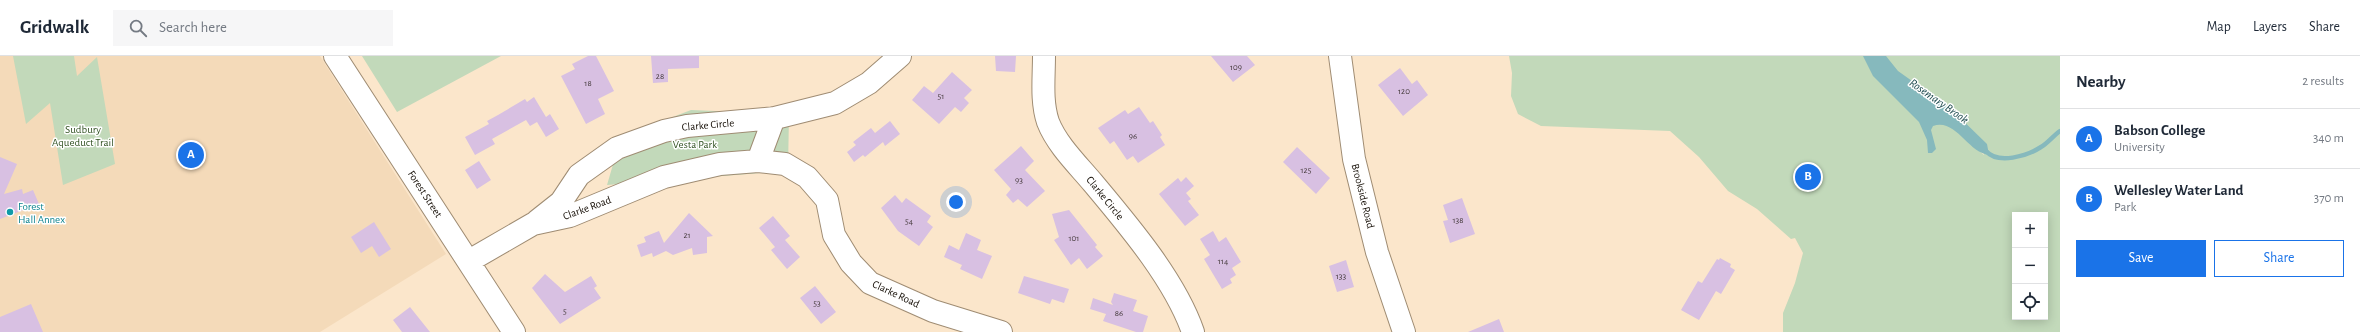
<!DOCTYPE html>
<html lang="en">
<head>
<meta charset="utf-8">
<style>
  body { margin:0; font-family:"Alegreya Sans",sans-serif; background:#f6f6f7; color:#1f2937 }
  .controls { position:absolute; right:12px; bottom:12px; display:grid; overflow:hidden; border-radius:0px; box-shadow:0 2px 10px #0003 }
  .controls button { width:36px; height:36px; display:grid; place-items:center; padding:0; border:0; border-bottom:1px solid #e0e1e3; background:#fff; color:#1f2937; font:20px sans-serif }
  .you { position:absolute; left:956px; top:146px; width:14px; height:14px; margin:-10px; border:3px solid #fff; border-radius:50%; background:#1a73e8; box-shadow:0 0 0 6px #1a73e833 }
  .badge { display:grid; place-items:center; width:26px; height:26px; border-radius:50%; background:#1a73e8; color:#fff; font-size:13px; font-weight:700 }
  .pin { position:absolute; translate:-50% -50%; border:2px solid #fff; box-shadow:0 1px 4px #0006 }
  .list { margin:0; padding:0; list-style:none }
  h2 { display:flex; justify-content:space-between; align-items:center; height:52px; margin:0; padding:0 16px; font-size:17px }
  h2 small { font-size:13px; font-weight:400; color:#747a83 }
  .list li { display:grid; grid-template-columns:26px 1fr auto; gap:12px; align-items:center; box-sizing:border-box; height:60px; padding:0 16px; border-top:1px solid #e0e1e3 }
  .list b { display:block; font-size:15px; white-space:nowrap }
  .list p { margin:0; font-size:13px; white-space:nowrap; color:#747a83 }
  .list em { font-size:13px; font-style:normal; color:#747a83 }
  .actions { display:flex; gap:8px; padding:12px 16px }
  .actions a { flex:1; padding:9px 0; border:1px solid #1a73e8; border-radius:0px; text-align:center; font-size:14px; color:#1a73e8 }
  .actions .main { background:#1a73e8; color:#fff }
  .icon { flex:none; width:22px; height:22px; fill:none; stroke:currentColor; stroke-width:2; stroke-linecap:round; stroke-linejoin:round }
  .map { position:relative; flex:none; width:2060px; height:276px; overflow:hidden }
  header { display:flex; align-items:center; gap:24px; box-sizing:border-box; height:56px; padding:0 20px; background:#fff; border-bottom:1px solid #e0e1e3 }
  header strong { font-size:19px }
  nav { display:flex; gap:22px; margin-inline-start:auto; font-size:14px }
  .search { width:280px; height:36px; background:#f6f6f7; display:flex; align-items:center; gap:10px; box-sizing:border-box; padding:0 14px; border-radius:0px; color:#747a83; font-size:15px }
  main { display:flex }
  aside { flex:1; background:#fff }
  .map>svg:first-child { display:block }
  .built { fill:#f4dab9 }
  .green { fill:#c2d9ba; fill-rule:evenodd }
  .water { fill:#86b9bd }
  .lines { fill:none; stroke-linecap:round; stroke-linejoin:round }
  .stream { stroke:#86b9bd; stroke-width:4.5 }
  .building { fill:#d8c0e2 }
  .minor-casing { stroke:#9f8c73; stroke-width:24 }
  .minor { stroke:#fff; stroke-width:22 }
  .culture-dot { fill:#0f9aa8; stroke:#fff; stroke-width:1.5 }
  .labels { text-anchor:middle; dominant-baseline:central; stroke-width:3; stroke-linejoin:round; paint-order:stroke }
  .number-label { font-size:9px; fill:#453a3c }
  .street-label { font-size:11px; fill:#140d05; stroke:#fff }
  .park-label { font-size:11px; fill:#325223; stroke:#fff }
  .culture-label { font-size:11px; fill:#0d838f; stroke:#fff; text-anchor:start }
  .water-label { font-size:12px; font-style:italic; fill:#1c4a4e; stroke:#fff }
</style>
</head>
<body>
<header>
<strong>Gridwalk</strong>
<div class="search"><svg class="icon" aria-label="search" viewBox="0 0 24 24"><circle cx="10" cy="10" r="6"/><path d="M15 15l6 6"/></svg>Search here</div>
<nav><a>Map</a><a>Layers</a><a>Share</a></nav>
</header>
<main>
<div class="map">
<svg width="2060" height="276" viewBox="0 0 2060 276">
  <rect width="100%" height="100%" fill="#fbe6cb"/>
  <!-- built -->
  <path class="built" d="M0 0H320L446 198 320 276H0Z"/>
  <!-- green -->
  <path class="green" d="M13 0H74L77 20 97 1 115 108 63 129 50 47 26 68Z
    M362 0H501L397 56Z
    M1509 0H2060V276H1783V257L1795 227 1803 197 1795 182 1791 183 1757 153 1728 135 1699 101 1670 75 1541 70 1518 58 1511 40 1512 17ZM1973 75 1980 82 1984 99 1963 81ZM2015 159H2045V261H2015Z
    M691 54 789 58 788 115 607 129 621 81Z"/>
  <!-- water -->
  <path class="water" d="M1863 0H1886L1898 15 1950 52 1987 88 1989 99C1968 97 1956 62 1933 70L1931 74 1936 93 1932 97H1928L1927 84 1919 66 1873 20Z"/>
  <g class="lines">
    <!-- stream -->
    <path class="stream" d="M1986 95C1998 109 2027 100 2041 91 2048 87 2053 80 2060 75"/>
  </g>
  <!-- building -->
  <path class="building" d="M588 0H596L614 35 598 43 605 58 586 68 561 20 575 13 572 8Z
    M651 0H699V12L668 13V26L653 27Z
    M995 0H1016L1015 16 996 15Z
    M1211 0H1247L1255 9 1233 26Z
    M1400 12 1412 28 1417 24 1428 39 1403 60 1378 29Z
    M952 16 972 34 964 42 969 47 961 56 955 51 939 68 912 44 924 30 933 37Z
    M534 41 546 61 550 58 559 73 546 81 537 66 530 70 526 64 492 83 495 88 475 99 465 81 489 68 487 65 498 59 525 43 527 46Z
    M1139 51 1150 67 1153 65 1162 79 1160 81 1165 89 1138 107 1133 100 1127 104 1114 85 1110 88 1098 72 1125 54 1128 58Z
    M890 65 900 78 885 90 883 86 865 101 863 99 854 106 847 96 856 89 853 86 871 72 875 77Z
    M1021 90 1034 105 1025 114 1045 135 1027 151 1018 143 1013 147 1006 139 1011 133 994 114Z
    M1297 91 1330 122 1316 138 1283 106Z
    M0 101 17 108 4 138 22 133 23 138 33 134 39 148 0 163Z
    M479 105 491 124 477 133 465 114Z
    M1186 121 1194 130 1186 137 1191 143 1188 145 1199 159 1185 170 1159 138 1178 122 1181 126Z
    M895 139 902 147 906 142 931 160 927 166 933 171 919 190 898 175 881 152Z
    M1462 142 1475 178 1450 187 1443 165 1448 164 1443 149Z
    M1069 154 1097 189 1095 191 1103 200 1087 213 1079 202 1071 209 1054 184 1059 181 1052 158Z
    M689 157 713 180 707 181V197L693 199 692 192 673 199 666 195 653 201 652 197 641 201 637 189 646 186 644 181 659 175 664 187Z
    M773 160 790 180 785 184 800 201 787 213 771 194 775 191 759 172Z
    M374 166 391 193 379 201 372 190 361 197 351 181Z
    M1213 175 1219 186 1226 181 1241 206 1232 212 1236 219 1230 223 1232 227 1222 233 1204 203 1210 199 1200 183Z
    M966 177 981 184 977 194 992 200 982 223 960 213 962 209 944 201 949 189 959 194Z
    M1720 202 1731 208 1730 211 1735 214 1721 238 1716 235 1699 264 1681 254 1698 225 1702 227 1717 203 1719 204Z
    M1346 204 1354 231 1337 236 1329 210Z
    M545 218 565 236 591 220 597 230 594 232 601 242 560 268 532 232Z
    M1024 220 1069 233 1064 247 1052 243 1050 248 1018 237Z
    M815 230 836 256 821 268 800 242Z
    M1114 237 1137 244 1133 255 1148 260 1143 276H1136L1103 265 1106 258 1090 253 1093 242 1113 249 1111 246Z
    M31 248 43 276H0V261Z
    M410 251 430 276H402L393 264Z
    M1499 263 1504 276H1468Z"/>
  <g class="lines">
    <defs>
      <path id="minor" d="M335 0 514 276
        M1044 0C1044 22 1041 45 1048 66 1057 89 1078 109 1093 127 1129 170 1175 224 1193 276
        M1340 0 1354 103 1377 196 1404 276
        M758 105 774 62
        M537 165 561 146 579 119 617 92 664 75 687 70 775 62 835 47 869 27 900 0
        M469 205 533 168 570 160 664 121 720 108 758 105 785 108 807 121 827 144 834 179 851 207 870 227 933 255 1001 276"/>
    </defs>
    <!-- minor casing -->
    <use href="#minor" class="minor-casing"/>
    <!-- minor -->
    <use href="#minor" class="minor"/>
  </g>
  <!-- markers -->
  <circle class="culture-dot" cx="10" cy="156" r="4"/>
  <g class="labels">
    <!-- number labels -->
    <g class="number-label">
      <text x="1236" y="11">109</text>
      <text x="660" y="20">28</text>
      <text x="588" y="27">18</text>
      <text x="1404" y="35">120</text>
      <text x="941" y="40">51</text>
      <text x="1133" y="80">96</text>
      <text x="1306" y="114">125</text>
      <text x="1019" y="124">93</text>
      <text x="1458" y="164">138</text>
      <text x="909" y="165">54</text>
      <text x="687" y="179">21</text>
      <text x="1074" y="182">101</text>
      <text x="1223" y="205">114</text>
      <text x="1341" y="220">133</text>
      <text x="817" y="247">53</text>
      <text x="565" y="255">5</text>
      <text x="1119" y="257">86</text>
    </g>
    <!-- street labels -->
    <g class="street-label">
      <text transform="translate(708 69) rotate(-5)">Clarke Circle</text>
      <text transform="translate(425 138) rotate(57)">Forest Street</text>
      <text transform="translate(1363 140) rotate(76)">Brookside Road</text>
      <text transform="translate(1105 142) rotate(51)">Clarke Circle</text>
      <text transform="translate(587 152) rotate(-20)">Clarke Road</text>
      <text transform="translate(896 238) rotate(25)">Clarke Road</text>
    </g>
    <!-- park labels -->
    <g class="park-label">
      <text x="83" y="73">Sudbury<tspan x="83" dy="13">Aqueduct Trail</tspan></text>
      <text x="695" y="88">Vesta Park</text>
    </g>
    <!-- culture labels -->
    <g class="culture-label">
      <text x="18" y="150">Forest<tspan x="18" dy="13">Hall Annex</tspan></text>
    </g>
    <!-- water labels -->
    <g class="water-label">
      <text transform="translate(1939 45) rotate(35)">Rosemary Brook</text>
    </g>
  </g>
</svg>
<div class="controls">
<button>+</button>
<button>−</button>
<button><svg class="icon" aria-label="locate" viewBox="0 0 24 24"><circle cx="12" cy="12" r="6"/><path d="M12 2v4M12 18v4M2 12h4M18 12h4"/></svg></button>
</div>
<div class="you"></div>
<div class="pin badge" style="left:191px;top:99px">A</div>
<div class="pin badge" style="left:1808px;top:121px">B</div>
</div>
<aside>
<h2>Nearby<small>2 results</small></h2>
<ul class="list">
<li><span class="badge">A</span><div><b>Babson College</b><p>University</p></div><em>340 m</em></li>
<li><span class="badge">B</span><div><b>Wellesley Water Land</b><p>Park</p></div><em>370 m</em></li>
</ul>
<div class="actions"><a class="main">Save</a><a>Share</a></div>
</aside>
</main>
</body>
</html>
